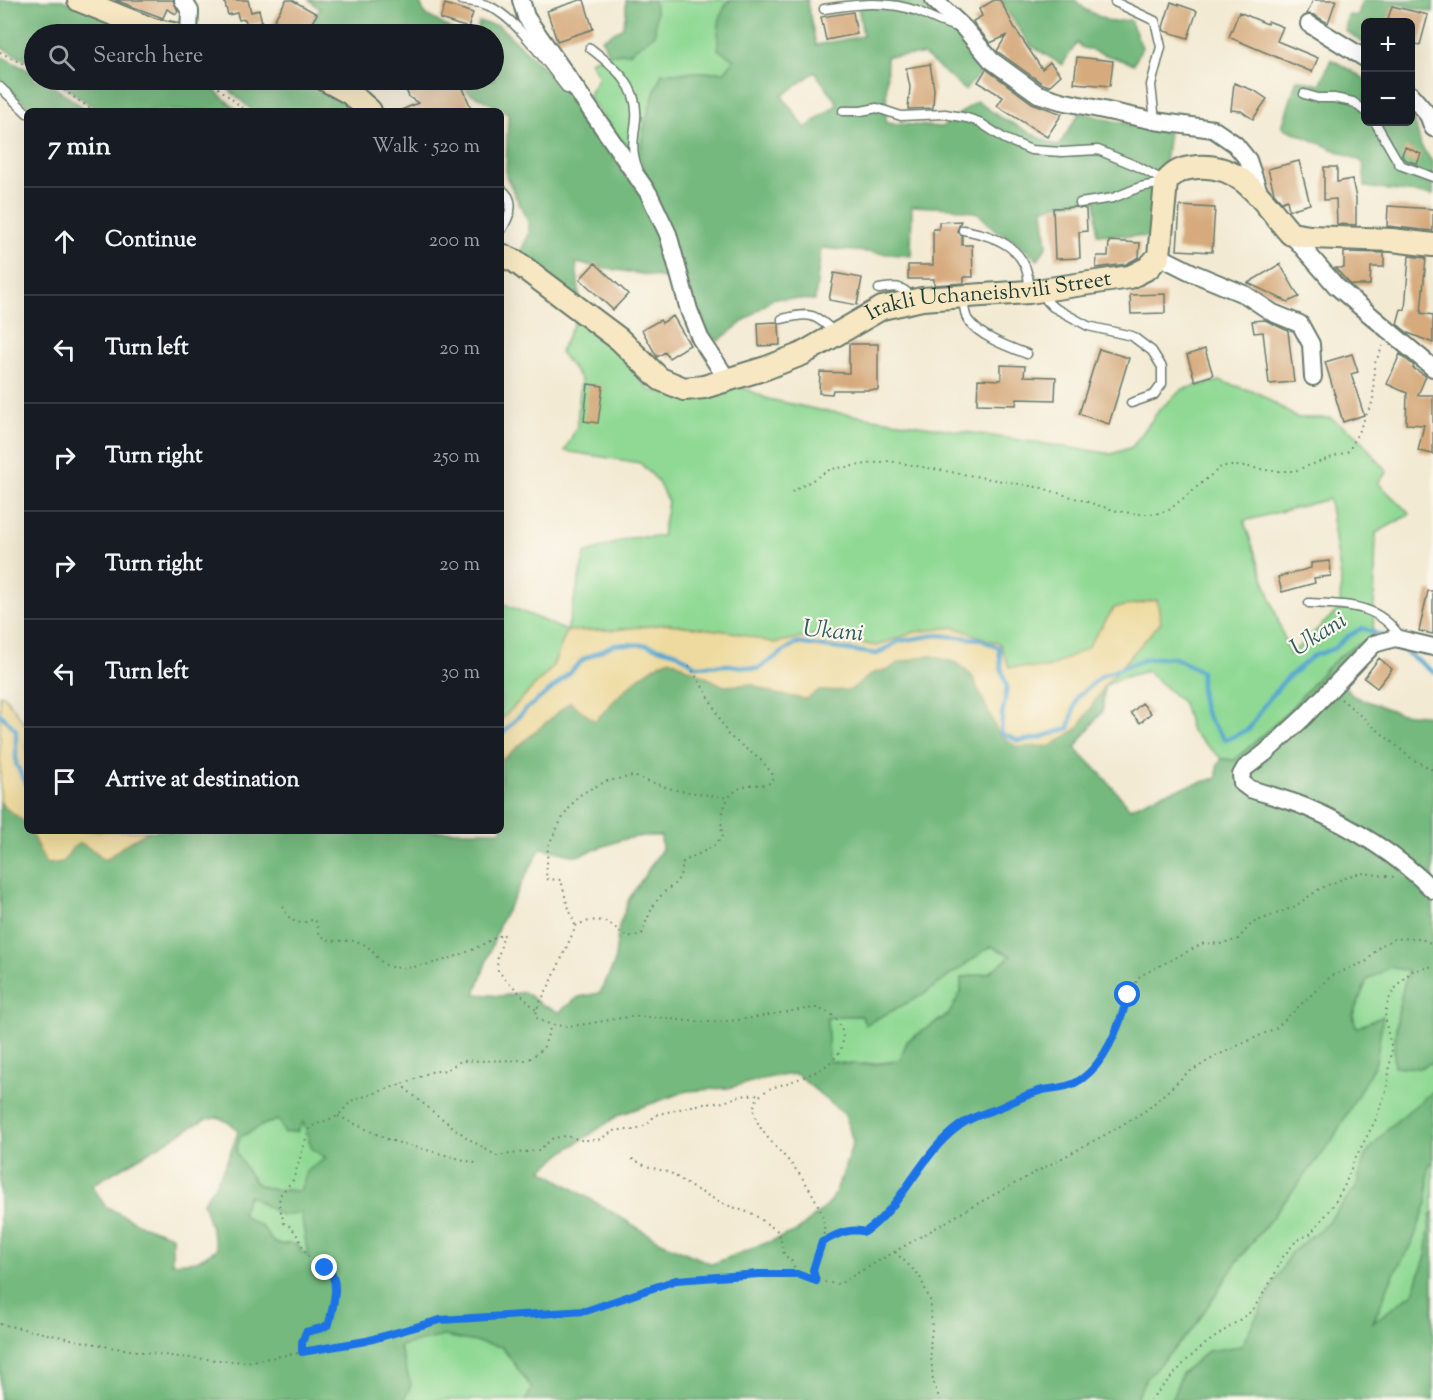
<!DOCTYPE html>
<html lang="en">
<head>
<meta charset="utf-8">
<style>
  body { margin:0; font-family:"Sorts Mill Goudy",serif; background:#242831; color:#f1f3f6 }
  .controls { position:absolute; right:18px; top:18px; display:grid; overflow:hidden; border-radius:9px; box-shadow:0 6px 24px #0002 }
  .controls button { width:54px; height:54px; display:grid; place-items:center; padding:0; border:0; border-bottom:2px solid #363941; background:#171b24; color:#f1f3f6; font:30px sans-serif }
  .stop { position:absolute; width:18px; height:18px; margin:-14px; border:4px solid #1a73e8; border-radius:50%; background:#fff }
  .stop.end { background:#1a73e8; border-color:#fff; box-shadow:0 2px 6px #0008 }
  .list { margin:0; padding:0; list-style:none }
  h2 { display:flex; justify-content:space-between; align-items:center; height:78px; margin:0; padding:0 24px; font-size:26px }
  h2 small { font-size:20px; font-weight:400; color:#9ea1a6 }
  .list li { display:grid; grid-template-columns:39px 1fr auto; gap:18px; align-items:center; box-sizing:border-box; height:108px; padding:0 24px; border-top:2px solid #363941 }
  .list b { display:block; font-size:22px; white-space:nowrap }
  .list em { font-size:20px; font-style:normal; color:#9ea1a6 }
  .icon { flex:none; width:33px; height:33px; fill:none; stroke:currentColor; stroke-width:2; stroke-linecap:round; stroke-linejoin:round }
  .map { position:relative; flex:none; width:1433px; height:1400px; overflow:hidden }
  .search { position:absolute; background:#171b24; box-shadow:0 6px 24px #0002; left:24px; top:24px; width:480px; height:66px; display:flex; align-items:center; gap:15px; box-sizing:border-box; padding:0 21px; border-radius:33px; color:#9ea1a6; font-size:22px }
  .panel { position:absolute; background:#171b24; box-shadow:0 6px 24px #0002; left:24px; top:108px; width:480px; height:726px; border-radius:9px }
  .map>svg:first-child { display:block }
  .green { fill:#90d994; stroke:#588b64; stroke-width:1.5; fill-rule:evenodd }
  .forest { fill:#74b97e; stroke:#4a7b59; stroke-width:1.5; fill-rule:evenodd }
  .sand { fill:#eeda9e; stroke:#868c69; stroke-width:1.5 }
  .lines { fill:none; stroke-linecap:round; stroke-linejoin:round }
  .stream { stroke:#54a7cf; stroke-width:4.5 }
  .building { fill:#d6aa7d }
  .lane-casing { stroke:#697a6c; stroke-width:11 }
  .street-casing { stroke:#697a6c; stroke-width:20 }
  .secondary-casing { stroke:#697a6c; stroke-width:26 }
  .path { stroke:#697a6c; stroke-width:2; stroke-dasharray:1.5 4.5; stroke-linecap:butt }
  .lane { stroke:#fff; stroke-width:8 }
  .street { stroke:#fff; stroke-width:16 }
  .secondary { stroke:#f7e8c3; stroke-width:22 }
  .route { stroke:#1a73e8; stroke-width:8 }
  .labels { text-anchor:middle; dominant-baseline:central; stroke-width:4.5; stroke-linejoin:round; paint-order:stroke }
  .street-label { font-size:22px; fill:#1f3d34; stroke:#fbf7ec }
  .water-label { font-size:24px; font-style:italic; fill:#2f5d62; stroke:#fbf7ec }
</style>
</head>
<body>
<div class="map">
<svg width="1433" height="1400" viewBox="0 0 1433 1400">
  <rect width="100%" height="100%" fill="#fbf7ec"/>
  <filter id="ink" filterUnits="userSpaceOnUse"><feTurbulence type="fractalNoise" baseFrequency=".0167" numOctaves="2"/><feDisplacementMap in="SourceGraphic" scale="12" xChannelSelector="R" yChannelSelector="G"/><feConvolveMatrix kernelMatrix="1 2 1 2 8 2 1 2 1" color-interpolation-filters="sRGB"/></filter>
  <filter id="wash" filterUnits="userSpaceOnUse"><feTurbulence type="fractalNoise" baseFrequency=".008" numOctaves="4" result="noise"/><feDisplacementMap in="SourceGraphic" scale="24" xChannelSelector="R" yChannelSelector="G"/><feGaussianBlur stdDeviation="1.35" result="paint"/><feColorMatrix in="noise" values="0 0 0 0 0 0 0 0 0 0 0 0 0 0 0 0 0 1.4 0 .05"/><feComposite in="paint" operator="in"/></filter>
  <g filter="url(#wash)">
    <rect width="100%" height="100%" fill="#f3ead3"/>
    <!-- green -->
    <path class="green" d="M653 0H730L725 5 735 59 725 72H685L647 121 641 144 646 177 588 96 599 77 590 61 608 54 629 53 656 12Z
      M576 319 623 358 650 391 699 397 736 384 768 399 819 410 1112 454 1132 447 1160 409 1183 389 1220 381 1258 393 1297 418H1330L1356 434 1387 472 1378 483 1410 514 1376 533 1373 638 1325 669 1286 714 1235 760 1222 759 1191 731 1183 703 1147 671 1121 678 1104 686 1131 656 1114 608 1088 648 1048 668 1009 667 915 632 876 646 818 635 774 643 732 632 668 624 614 630 567 631 552 668 501 720V601L502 603 567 631 585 554 629 538 662 536 668 502 657 480 640 463 565 451 577 426 581 379 560 352ZM1329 499 1341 578 1340 608 1290 655 1244 521Z
      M991 946 1012 956 989 973 961 978V992L949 1014 907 1041 900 1060C876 1065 854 1066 829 1061L827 1018 841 1016H862L865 1024 924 994Z
      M1390 966 1408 971C1398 1003 1394 1033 1394 1066L1419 1068 1433 1062V1091L1365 1156 1356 1188 1325 1225 1290 1254 1241 1346 1208 1351 1182 1373 1171 1400H1135L1147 1377 1192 1330 1236 1263 1331 1142 1376 1062 1382 1017 1356 1028 1353 1015 1367 980Z
      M280 1120 284 1133 303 1121 307 1133 327 1158 307 1171 300 1191C256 1189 258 1191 236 1152L240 1137 265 1124Z
      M1433 1160V1212L1430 1216 1427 1253 1413 1293 1373 1323 1393 1275 1411 1246 1427 1203 1428 1167Z
      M248 1195 281 1215 302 1213 308 1257 300 1251 299 1246C288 1241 289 1245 279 1244 269 1242 268 1233 262 1227 255 1220 249 1224 242 1213Z
      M444 1335 502 1346 533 1389 526 1400H404L411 1385 399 1346Z"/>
    <!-- forest -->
    <path class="forest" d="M0 0H62L150 34H34V65L0 47Z
      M309 0H418L426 15 460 34H303L320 9Z
      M626 0H653L656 12 655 34 629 53 608 54 602 39 622 28 626 14Z
      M730 0H809L807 1 816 45 863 36 857 0H928L992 59 965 90 924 55 887 56 886 123 942 127 977 101 998 116 1058 147 1080 112 1109 120 1169 132 1156 234 1148 237 1097 234 1096 198 1043 208 1047 245 1038 260 1013 239 995 230 978 213 954 208 912 206 911 256 821 248 815 300 774 298 718 341 705 331 640 157C642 129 651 99 662 73L725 72 734 60 718 49C718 31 717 14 730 0ZM815 72 838 104 805 128 782 96Z
      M1000 0H1075L1086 10 1110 22 1130 20 1142 47 1134 64 1081 47 1077 43 1062 65 1030 45Z
      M1362 0H1433V12L1396 4 1391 22H1366L1365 43 1345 31 1348 15 1358 16Z
      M479 22 499 26 546 70 579 108 645 200 662 240 671 279 576 263 580 301 519 255 529 234V224L506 176 508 113 468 92 462 80H494V34H472H476Z
      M0 56 34 73V80H44L88 111H35L0 83Z
      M1331 59 1365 79 1366 122H1410L1411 115 1415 123 1421 146 1433 163V195L1365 187 1363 162 1282 127 1297 79 1320 85Z
      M55 80H203L238 111H99Z
      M218 80H314L325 84 361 111H253Z
      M1373 638 1342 683 1353 696 1399 713 1433 716V1062L1419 1068 1394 1066C1394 1033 1398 1003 1408 971L1390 967 1367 980 1353 1015 1356 1028 1383 1016 1376 1062 1331 1142 1236 1263 1192 1330 1147 1377 1135 1400H526L532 1388 502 1347 444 1336 399 1346 411 1385 404 1400H0V801C7 815 27 815 27 831H30L32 834 47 864 63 862 73 847 81 842 96 852 105 860 126 844 149 831H501V761L570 702 595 720C619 695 638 673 670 659L724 686 751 684 776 694 806 699 818 691 850 690 873 673 889 669 898 663 928 655 957 663 972 676 999 734 1051 746 1079 727 1104 686 1103 710 1075 748 1101 774 1130 808 1163 793 1217 778V766L1222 759 1235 760C1252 744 1271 729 1287 713 1313 685 1335 650 1373 638ZM643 836H661L662 849 629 899 619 926 614 964 600 993 579 997 559 1012 544 1006 524 992 502 996 475 994 500 923 541 848 577 856 621 840ZM991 946 1011 956 989 973 961 978V992L949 1014 907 1041 900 1060C876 1066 854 1066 829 1061L827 1018 841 1016H862L865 1025 924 994ZM796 1074 845 1115 853 1142 842 1176 831 1202 797 1231 712 1264 661 1242 542 1170 564 1152 619 1115 687 1091 728 1088 771 1077ZM218 1117 233 1125 238 1132C229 1159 220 1179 203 1202L217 1249 197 1261 172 1263V1236L141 1225 105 1206 92 1185 205 1119ZM279 1120 284 1133 298 1131 303 1122 312 1149 326 1158 307 1171 300 1191C256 1189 258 1191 236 1152L240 1137 265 1124ZM248 1195 281 1215 301 1213 308 1256 300 1251 299 1246C288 1241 289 1245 280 1244 269 1243 268 1233 262 1227 255 1220 249 1224 242 1213Z
      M1433 1091V1160L1428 1167 1427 1203 1411 1246 1393 1275 1373 1322 1413 1293 1427 1253 1430 1215 1433 1212V1400H1171L1182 1373 1208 1351 1241 1346 1290 1254 1325 1225 1356 1188 1365 1156 1388 1128Z"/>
    <!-- sand -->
    <path class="sand" d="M1157 600 1161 622 1104 686 1079 727 1051 746 1017 747 999 734 972 676 957 663 928 655 898 663 889 669 873 673 850 690 818 691 806 699 776 694 751 684 724 686 670 659C637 673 619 696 595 721L570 702 501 761V720L552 668 567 631 614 630 668 624 732 632 774 643 818 635 876 646 915 632 954 627 1000 644 1009 667 1048 668 1087 648 1114 608Z
      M0 695H4L27 727V826C20 814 6 813 0 801Z
      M30 831H149L126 844 105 860 96 852 81 843 73 847 63 862 46 864Z"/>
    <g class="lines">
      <!-- stream -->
      <path class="stream" d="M1395 644 1433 672
        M0 714 16 730V764L27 785
        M501 735 526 709 552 689 584 659 615 644 647 645 677 653 696 666 729 665 758 669 796 643 877 654 899 641 937 635 979 639 999 648 1001 667 1007 687 1002 716 1001 733 1019 741 1039 738 1069 728 1077 697 1103 675 1146 659 1173 657 1201 671C1200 705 1202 715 1226 740L1249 729 1265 704 1285 680 1313 656 1333 649 1347 637 1362 628 1383 636"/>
    </g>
    <g id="blocks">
      <!-- building -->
      <path class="building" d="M115 0H173L178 11 176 14 167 9 163 18Z
        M224 0H248L251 12 259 10 262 22 247 26 245 19 239 20 237 13 228 15Z
        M286 0H292L317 14 305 34H266Z
        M580 0H584L593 29 557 41 547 11Z
        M994 0H1000L1016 30 1042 69 1050 62 1061 75 1049 86 1043 84 997 51 1006 36 990 43 975 25 973 21 982 16 979 9Z
        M1313 0H1336L1328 23 1314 15 1307 14Z
        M1171 2 1197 11 1188 38 1164 31 1163 27Z
        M445 4 473 13 468 28 440 19Z
        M1392 6 1428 15 1420 45 1410 43V22H1387Z
        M853 12 857 34 826 40 821 17Z
        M1239 12 1267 24 1268 21 1283 27 1277 41 1318 58 1312 72 1229 37Z
        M1077 57 1113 61 1110 86 1074 83Z
        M930 64 934 89 933 108 908 109 910 87 906 68Z
        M986 69 1032 103 1062 114 1047 137 997 106 1003 97 978 82Z
        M402 80H460L472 111H399L418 103 409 97Z
        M1234 83 1255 91 1267 99 1253 119 1241 111 1231 110Z
        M1405 147 1421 154 1417 164 1404 159 1402 155Z
        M1299 161 1310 204 1289 210 1287 200 1282 202 1274 193 1268 169Z
        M1324 167H1337V182L1352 179 1356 198V225L1337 224 1336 199 1324 200Z
        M1180 206 1215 208 1212 252 1177 250Z
        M1388 206 1433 209V231L1387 226Z
        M1076 207 1086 209 1087 231 1079 232 1080 258 1055 259 1053 208Z
        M961 221 957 231 962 236V245H972L973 277H964V283L934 285V279H908V265H933V229H939V222Z
        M1109 241 1140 243 1139 257 1126 264 1096 268 1097 256H1108Z
        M1344 252 1384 253V267H1371L1370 285H1351L1335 268H1344Z
        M1409 256 1426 258 1421 313 1433 315V343L1408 333 1397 324 1401 309 1405 310Z
        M595 263 628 294 613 310 580 279Z
        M1280 264 1299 297 1288 302 1248 283Z
        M834 273 862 278 857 305 829 300Z
        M1165 294V313L1131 314 1130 295Z
        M673 316 690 345 669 358 665 352 657 357 642 330 660 320 662 323Z
        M1265 320 1288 331 1294 382 1269 384 1263 332 1254 333 1252 321Z
        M776 322 779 324 780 345 759 346 758 323Z
        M849 344H878V390H833L832 394 819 393 820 372 849 373Z
        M1099 349 1129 358 1109 424 1079 414Z
        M1205 349 1213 375 1195 381 1187 355Z
        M1352 354 1358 372 1351 374 1364 415 1343 422 1325 362Z
        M1400 354 1414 366 1413 368 1426 376 1418 395H1433V454L1418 451 1424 425 1406 424 1407 393 1387 384Z
        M1001 365 1025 366 1024 376 1056 377 1055 400 1017 399 1016 405 977 404 978 379 1001 380Z
        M588 384 603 386 598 423 584 421Z
        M1330 561 1331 576 1314 578 1315 583 1282 592 1278 577 1311 568V563Z
        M1428 591H1433V634L1419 631Z
        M1379 658 1392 669 1377 688 1364 678Z
        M1142 703 1151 713 1140 723 1131 713Z"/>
    </g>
  </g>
  <g filter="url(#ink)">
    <use href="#blocks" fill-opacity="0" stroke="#697a6c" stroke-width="1.5"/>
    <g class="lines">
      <defs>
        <path id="lane" d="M461 0C470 2 481 2 489 6 520 21 546 63 567 89
          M1115 2 1155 21 1161 47 1151 85 1155 121
          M824 9C855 4 887 0 917 11 932 17 944 25 960 27
          M590 48C613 66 639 85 636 119 634 139 630 149 638 169
          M0 87 27 113
          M1304 94 1318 98H1334L1353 102 1366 112
          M843 111H861L877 108 901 116 945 114 967 118 979 122 1005 139 1031 150 1062 152 1098 150 1139 167 1166 182
          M1375 122 1400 165 1433 177
          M501 189C517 200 510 216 501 231
          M1080 203 1113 198 1140 187 1163 183
          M963 230C999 236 1031 250 1029 292
          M879 289C895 286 901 285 913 298
          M1046 290 1047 301 1053 307 1088 326 1132 336 1152 351 1162 367V384L1154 395 1131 403
          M963 297C964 305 964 314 968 320 980 337 1009 347 1027 354
          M782 319C809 312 815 313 835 333
          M1309 603C1347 605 1378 603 1401 638"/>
        <path id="street" d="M183 0 190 11 189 34
          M521 0 526 17 649 194 668 234 689 310 700 338 727 379
          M934 0 964 28 991 60 1038 94 1061 101 1155 121 1213 129 1235 144 1248 160 1260 195
          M1309 24 1366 59
          M1410 94 1428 115 1433 128
          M1291 234 1336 286 1433 368
          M1159 256 1193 273 1246 295 1273 313 1300 324 1311 344 1313 377
          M1433 647 1395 638 1374 644 1303 718 1265 753 1245 768 1241 775 1242 783 1250 789C1269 795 1290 800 1308 808 1355 828 1397 855 1433 890"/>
        <g id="secondary">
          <path d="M79 0 153 30 173 34"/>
          <path d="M326 80 350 93 370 111"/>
          <path id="s1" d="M501 255 515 261 619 339 660 379 684 389 704 387 766 368 802 354 882 308 922 299 1029 292 1130 277 1148 268 1159 256 1166 182C1175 171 1183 168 1198 167 1244 164 1264 204 1291 234L1310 237 1392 240 1433 245"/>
        </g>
      </defs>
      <!-- lane casing -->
      <use href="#lane" class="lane-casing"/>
      <!-- street casing -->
      <use href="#street" class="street-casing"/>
      <!-- secondary casing -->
      <use href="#secondary" class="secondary-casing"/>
      <!-- path -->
      <path class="path" d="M0 52 34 70
        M49 80 94 111
        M209 80 246 111
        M792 492 831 469 889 461 1042 488 1117 511 1138 514H1155L1169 510 1222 466H1243L1272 471H1294L1349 451 1373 401 1374 365 1383 346
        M689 666 706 692 728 735 762 761 773 775V781C767 786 759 784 751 785 723 789 720 815 722 837L714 846 683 862C680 887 672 882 659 898 651 908 646 921 642 934 620 941 623 931 608 923 599 918 584 921 576 926L552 980 536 1010 537 1018C559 1035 603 1019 630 1017 656 1015 682 1022 708 1022 745 1022 780 1011 816 1008 830 1012 838 1017 842 1031 851 1068 793 1080 769 1089 759 1095 751 1103 755 1115 760 1134 781 1151 793 1166 805 1180 818 1201 823 1218 829 1240 811 1259 816 1281
        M1341 699 1412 759 1433 770
        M283 906C289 923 299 926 314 919 319 924 316 930 321 935 331 946 348 937 361 943 374 948 378 963 388 966 405 972 445 961 462 954 476 949 489 940 504 934L497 961 498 971 536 1010
        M575 925 566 900 561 880 546 879 548 846 563 817 578 796 592 788 607 781 633 776 675 790 729 798
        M400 1084 432 1111 469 1139 497 1156 539 1150 553 1138 566 1136 581 1140H598L616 1130H633L648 1124 655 1115 696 1105 724 1102 739 1096 760 1094
        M338 1116 389 1140 479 1164
        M632 1159 646 1166 671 1173 691 1187 724 1204 753 1214 779 1232 784 1255 791 1260 797 1273
        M822 1242C836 1235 849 1228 865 1232L881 1221 941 1142 960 1125 1041 1090 1059 1088 1075 1083 1093 1067 1109 1046 1122 1016 1128 995 1140 976 1204 943 1223 944 1238 939 1252 923 1294 907 1321 888 1350 876 1361 873 1395 877
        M895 1252 919 1275 930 1300 932 1329 930 1346 932 1368 933 1382 940 1400
        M0 1324 109 1347 178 1357 246 1362 366 1341 440 1320 586 1311 676 1280 759 1274 797 1273 816 1281 839 1284 975 1205 1112 1131 1148 1109 1186 1074 1218 1055 1276 1028 1331 976 1367 961 1380 946 1394 939 1419 938 1433 944
        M302 1352V1342L306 1332 322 1328 329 1324C332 1311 338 1291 334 1277 331 1266 315 1265 309 1257 300 1245 298 1229 284 1223L279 1204 280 1195 293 1180 310 1127 338 1116 351 1101 411 1081 430 1072 446 1070 461 1061 528 1060 543 1049 551 1026
        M1150 1400 1188 1359 1204 1345 1252 1311 1273 1278 1283 1257 1296 1241 1310 1234 1330 1210 1344 1187 1354 1161 1376 1119 1387 1088 1392 1049 1387 1030 1385 1013 1388 1001 1398 984 1412 971 1433 966"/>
      <!-- lane -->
      <use href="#lane" class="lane"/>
      <!-- street -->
      <use href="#street" class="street"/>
      <!-- secondary -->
      <use href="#secondary" class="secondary"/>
    </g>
  </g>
  <g class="lines" filter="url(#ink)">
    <!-- route -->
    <path class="route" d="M325 1268C343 1278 332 1308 329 1324L322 1328 306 1332 302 1342V1352L366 1341 440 1320 586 1311 676 1280 759 1274H797L816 1281 813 1270 822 1242C836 1235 849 1227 865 1232 904 1205 920 1154 959 1126 969 1118 984 1113 996 1109 1011 1103 1028 1093 1043 1090 1054 1088 1065 1088 1075 1083 1104 1068 1120 1025 1128 995"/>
  </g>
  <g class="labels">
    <!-- street labels -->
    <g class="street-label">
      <text stroke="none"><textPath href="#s1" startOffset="552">Irakli Uchaneishvili Street</textPath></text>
    </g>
    <!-- water labels -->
    <g class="water-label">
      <text transform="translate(833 632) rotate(5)">Ukani</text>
      <text transform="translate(1319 635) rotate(-32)">Ukani</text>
    </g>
  </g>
</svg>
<div class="controls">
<button>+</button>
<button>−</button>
</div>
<div class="stop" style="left:1128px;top:995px"></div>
<div class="stop end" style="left:325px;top:1268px"></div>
<div class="search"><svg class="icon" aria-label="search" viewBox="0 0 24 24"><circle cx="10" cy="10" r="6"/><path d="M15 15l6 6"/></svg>Search here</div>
<section class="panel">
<h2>7 min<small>Walk · 520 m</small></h2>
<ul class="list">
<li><svg class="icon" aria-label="ahead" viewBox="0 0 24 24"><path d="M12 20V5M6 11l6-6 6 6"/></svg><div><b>Continue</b></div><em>200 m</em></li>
<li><svg class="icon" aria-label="left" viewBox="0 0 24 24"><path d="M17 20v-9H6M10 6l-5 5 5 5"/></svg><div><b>Turn left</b></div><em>20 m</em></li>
<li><svg class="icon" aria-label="right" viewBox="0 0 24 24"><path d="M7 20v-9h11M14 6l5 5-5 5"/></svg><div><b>Turn right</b></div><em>250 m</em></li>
<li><svg class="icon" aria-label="right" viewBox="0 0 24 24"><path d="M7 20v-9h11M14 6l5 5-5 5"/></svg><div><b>Turn right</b></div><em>20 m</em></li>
<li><svg class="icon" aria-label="left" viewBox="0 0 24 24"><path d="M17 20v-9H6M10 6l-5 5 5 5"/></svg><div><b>Turn left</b></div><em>30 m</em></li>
<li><svg class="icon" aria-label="arrive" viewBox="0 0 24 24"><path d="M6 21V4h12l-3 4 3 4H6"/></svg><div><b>Arrive at destination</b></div></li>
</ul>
</section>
</div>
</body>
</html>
